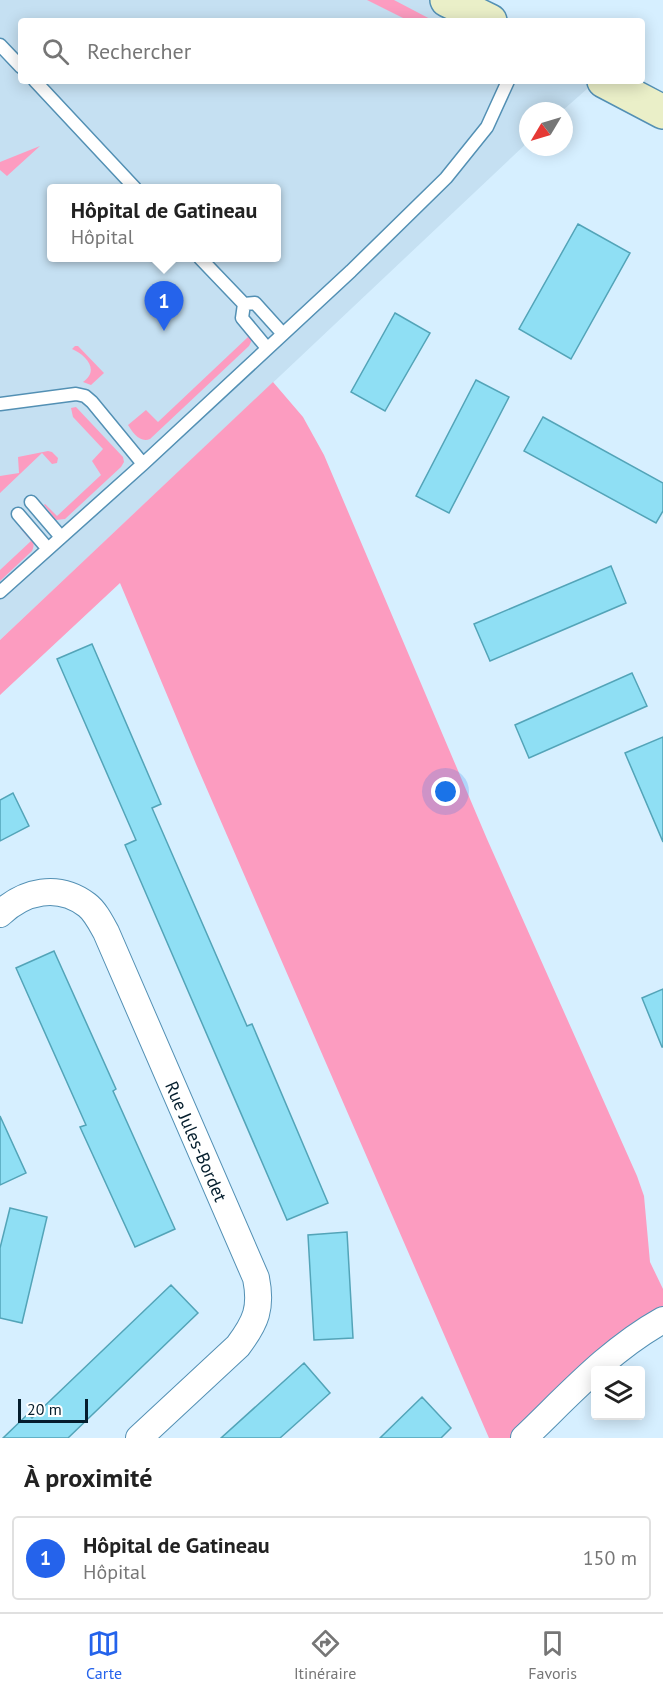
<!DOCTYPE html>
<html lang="fr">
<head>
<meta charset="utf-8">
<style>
  body { margin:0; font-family:"PT Sans",sans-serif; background:#f6f6f6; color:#222 }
  .controls { position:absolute; right:18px; bottom:18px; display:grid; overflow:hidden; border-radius:6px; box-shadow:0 3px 15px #0003 }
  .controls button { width:54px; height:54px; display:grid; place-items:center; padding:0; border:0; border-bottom:2px solid #e0e0e0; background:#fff; color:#222; font:30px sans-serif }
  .compass { position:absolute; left:519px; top:102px; width:54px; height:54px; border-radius:50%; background:#fff; box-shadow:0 3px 15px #0003; rotate:232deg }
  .scale { position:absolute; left:18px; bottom:15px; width:70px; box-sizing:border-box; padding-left:6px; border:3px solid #041d2c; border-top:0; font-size:16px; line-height:21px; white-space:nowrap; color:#041d2c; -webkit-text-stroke:4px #fff; paint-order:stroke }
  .you { position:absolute; left:446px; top:792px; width:21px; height:21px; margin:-15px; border:4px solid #fff; border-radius:50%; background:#1a73e8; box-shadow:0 0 0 9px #1a73e833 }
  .badge { display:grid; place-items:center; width:39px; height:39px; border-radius:50%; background:#2563eb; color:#fff; font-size:20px; font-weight:700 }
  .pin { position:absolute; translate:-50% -50px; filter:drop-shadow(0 2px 3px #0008) }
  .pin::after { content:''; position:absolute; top:32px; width:21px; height:18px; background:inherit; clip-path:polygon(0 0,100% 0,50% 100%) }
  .popup { position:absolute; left:47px; top:184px; width:234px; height:78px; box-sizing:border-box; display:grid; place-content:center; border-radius:6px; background:#fff; filter:drop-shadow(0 2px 4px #0005); font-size:20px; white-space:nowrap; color:#767676 }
  .popup b { font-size:22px; color:#222 }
  .popup::after { content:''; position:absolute; left:50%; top:100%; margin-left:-12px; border:12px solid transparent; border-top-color:#fff }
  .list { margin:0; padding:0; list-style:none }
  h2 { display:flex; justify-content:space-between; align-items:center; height:78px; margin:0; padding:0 24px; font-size:26px }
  h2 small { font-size:20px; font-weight:400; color:#767676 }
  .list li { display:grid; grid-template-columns:39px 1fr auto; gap:18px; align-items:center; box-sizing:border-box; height:84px; margin:0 12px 12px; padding:0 12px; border:2px solid #e0e0e0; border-radius:6px }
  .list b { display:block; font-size:22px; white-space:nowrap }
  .list p { margin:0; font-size:20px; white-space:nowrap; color:#767676 }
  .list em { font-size:20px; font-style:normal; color:#767676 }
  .icon { flex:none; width:33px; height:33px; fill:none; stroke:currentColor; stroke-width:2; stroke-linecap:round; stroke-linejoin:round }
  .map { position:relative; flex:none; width:663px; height:1438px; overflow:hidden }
  .search { position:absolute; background:#fff; box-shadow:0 3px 15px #0003; left:18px; right:18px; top:18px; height:66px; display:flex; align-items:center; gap:15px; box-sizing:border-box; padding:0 21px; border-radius:6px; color:#767676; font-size:22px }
  .sheet { height:174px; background:#fff }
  nav { display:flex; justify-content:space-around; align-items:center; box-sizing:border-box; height:84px; border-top:2px solid #e0e0e0; background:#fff; font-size:16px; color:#767676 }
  nav a { display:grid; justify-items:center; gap:3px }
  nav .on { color:#2563eb }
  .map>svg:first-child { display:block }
  .built { fill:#c5e0f2; fill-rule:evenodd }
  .green { fill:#fc9cc0 }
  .building { fill:#8fdff4; stroke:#53a4b8; stroke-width:1.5 }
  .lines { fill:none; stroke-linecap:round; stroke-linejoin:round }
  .lane-casing { stroke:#5390b4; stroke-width:15 }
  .street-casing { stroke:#5390b4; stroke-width:28 }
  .secondary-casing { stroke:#5390b4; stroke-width:36 }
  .lane { stroke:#fff; stroke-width:12 }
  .street { stroke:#fff; stroke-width:26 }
  .secondary { stroke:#eaefc8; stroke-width:33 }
  .labels { text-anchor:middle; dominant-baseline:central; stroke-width:6; stroke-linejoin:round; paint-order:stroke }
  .street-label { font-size:18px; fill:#041d2c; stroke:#fff }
</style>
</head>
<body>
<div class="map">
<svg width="663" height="1438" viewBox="0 0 663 1438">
  <rect width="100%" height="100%" fill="#d6efff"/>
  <!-- built -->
  <path class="built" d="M0 0H447L490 21H21V81H596L562 111H528V142L0 640ZM51 188H276V258H51Z"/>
  <!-- green -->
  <path class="green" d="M367 0H394L434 21H409Z
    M40 146 7 176 0 170V162Z
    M238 322 253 338 249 346 150 439C140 443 133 433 128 425L146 410 158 422 248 337Z
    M75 346H78L104 373 91 385 83 382C100 370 86 355 72 349Z
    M273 382 303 417 324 455 487 839 637 1176 644 1196 650 1262 663 1289V1320L524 1438H489L196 764 120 583 0 695V640Z
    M76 407 123 457 124 462 121 467 65 519 56 520 44 505 45 504 57 516 101 475 92 461 103 449 73 417 71 408Z
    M48 451 52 452 58 458 57 463 52 464 42 453 0 493V476L19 473 18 457Z
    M22 526C29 534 37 540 32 551L0 581V570L31 541 20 528Z"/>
  <!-- building -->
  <path class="building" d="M578 224 630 253 571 359 519 329Z
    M395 313 430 333 385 411 351 392Z
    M476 380 509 397 449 513 416 496Z
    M543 417 663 483V511L656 523 524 451Z
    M611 566 626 603 490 661 474 624Z
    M92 644 161 804 152 808 247 1026 252 1024 328 1203 287 1220 125 845 136 840 57 659Z
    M632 673 647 706 529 758 515 725Z
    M663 737V842L625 753Z
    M13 793 29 826 0 841V800Z
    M54 951 116 1089 113 1091 175 1229 135 1247 80 1127 86 1125 16 968Z
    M663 989V1047H662L642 998Z
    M0 1116 26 1173 0 1185Z
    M10 1208 47 1217 22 1323 0 1318V1248Z
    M347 1232 353 1338 314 1340 308 1235Z
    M171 1285 198 1313 68 1438H3L28 1414 32 1418Z
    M304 1363 330 1393 299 1421 280 1438H221Z
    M422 1397 451 1428 441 1438H380Z"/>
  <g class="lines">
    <defs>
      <path id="lane" d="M0 45 21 67
        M35 81 135 188
        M200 258 244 304 242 318 267 348
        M244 304 255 303 283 334
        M0 404 76 394 85 396 92 402 143 464
        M31 502 61 537
        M18 514 48 549
        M0 592 143 464 351 271 446 178 487 127 508 81"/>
      <g id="street">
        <path id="s1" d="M0 914C24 891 58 883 87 905 95 911 101 923 106 932L256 1278C262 1308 256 1322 238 1346L139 1438"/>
        <path d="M524 1438C568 1396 609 1350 663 1320"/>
      </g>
      <path id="secondary" d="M447 0 490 21
        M604 81 663 112"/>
    </defs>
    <!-- lane casing -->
    <use href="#lane" class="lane-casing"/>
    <!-- street casing -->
    <use href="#street" class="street-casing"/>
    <!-- secondary casing -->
    <use href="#secondary" class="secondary-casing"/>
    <!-- lane -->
    <use href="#lane" class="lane"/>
    <!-- street -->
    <use href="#street" class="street"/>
    <!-- secondary -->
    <use href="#secondary" class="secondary"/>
  </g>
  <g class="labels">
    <!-- street labels -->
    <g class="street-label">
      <text stroke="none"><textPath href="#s1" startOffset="357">Rue Jules-Bordet</textPath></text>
    </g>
  </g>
</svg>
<div class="controls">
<button><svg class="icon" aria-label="layers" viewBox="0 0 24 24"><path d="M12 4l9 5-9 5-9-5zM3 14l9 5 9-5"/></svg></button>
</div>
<svg class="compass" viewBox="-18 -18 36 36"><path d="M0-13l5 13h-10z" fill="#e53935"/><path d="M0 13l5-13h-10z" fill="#767676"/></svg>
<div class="scale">20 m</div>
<div class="you"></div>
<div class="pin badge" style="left:164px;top:331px">1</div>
<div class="popup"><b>Hôpital de Gatineau</b>Hôpital</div>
<div class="search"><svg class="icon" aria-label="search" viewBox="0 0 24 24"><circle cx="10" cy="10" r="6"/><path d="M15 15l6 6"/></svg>Rechercher</div>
</div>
<section class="sheet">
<h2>À proximité<small></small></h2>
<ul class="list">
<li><span class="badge">1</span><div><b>Hôpital de Gatineau</b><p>Hôpital</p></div><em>150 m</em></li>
</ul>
</section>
<nav>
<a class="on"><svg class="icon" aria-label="map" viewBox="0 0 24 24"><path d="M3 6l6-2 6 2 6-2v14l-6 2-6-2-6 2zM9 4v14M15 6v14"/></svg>Carte</a>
<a><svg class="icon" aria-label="directions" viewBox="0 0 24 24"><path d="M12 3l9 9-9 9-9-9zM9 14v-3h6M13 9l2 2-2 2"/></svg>Itinéraire</a>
<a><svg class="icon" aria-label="saved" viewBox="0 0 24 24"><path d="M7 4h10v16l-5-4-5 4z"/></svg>Favoris</a>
</nav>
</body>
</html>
